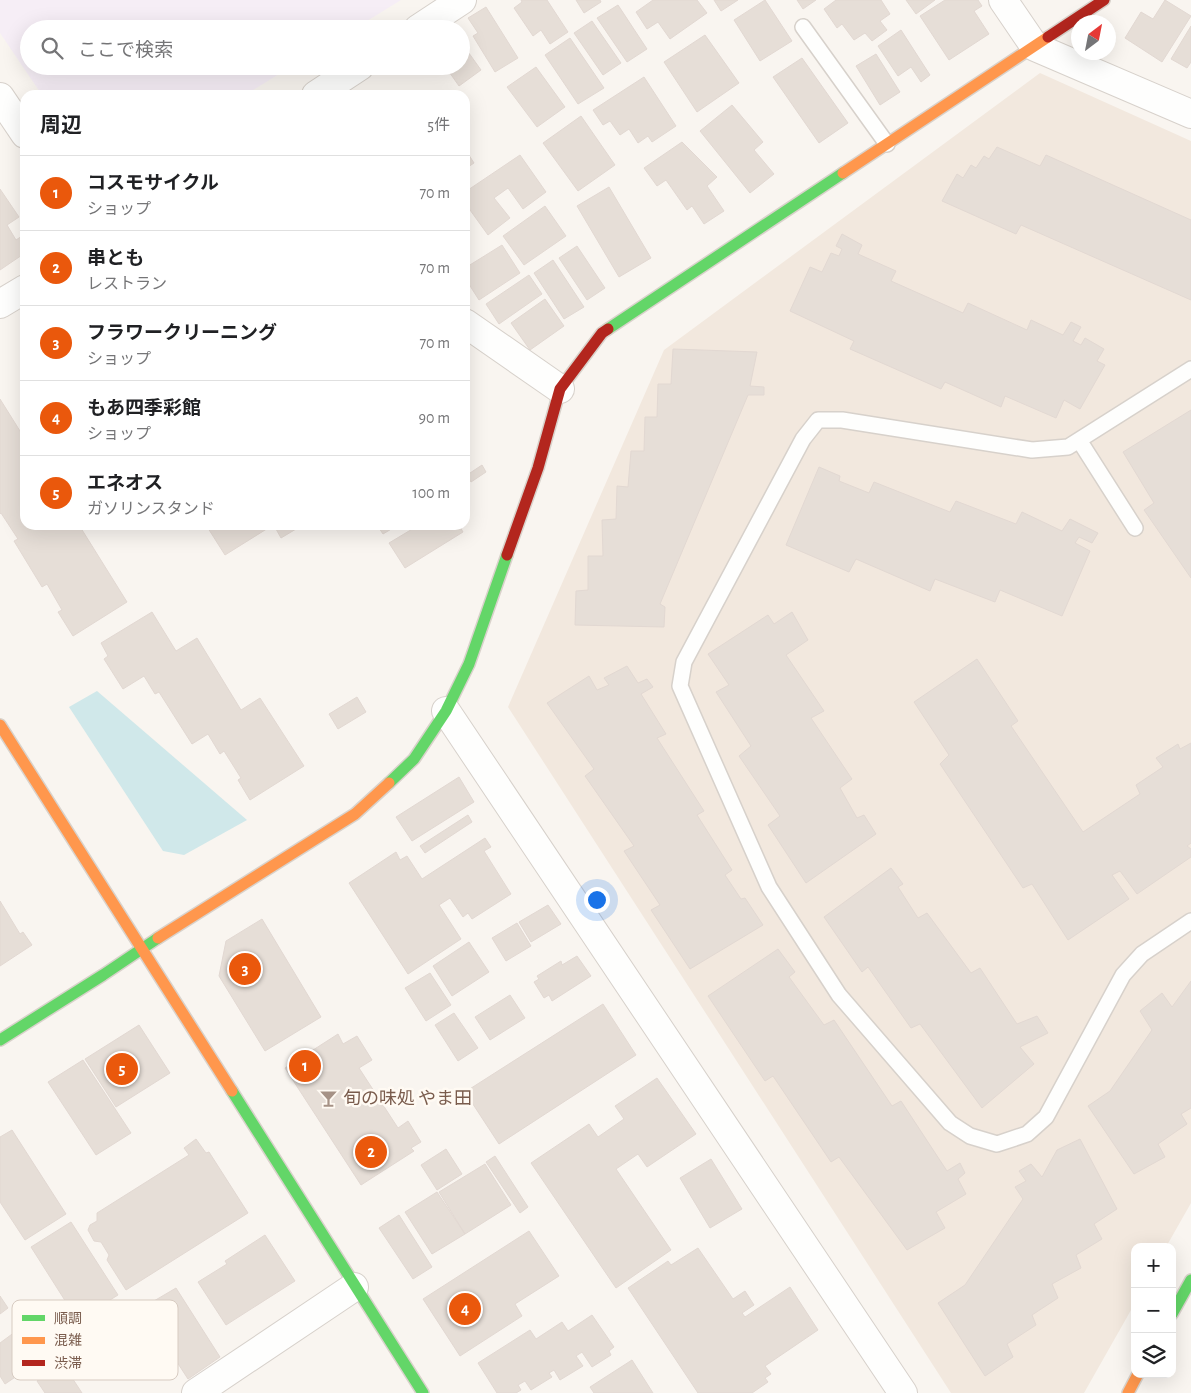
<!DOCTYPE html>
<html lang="ja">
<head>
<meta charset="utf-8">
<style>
  body { margin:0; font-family:"Alegreya Sans","Noto Sans JP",sans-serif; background:#f2f2f2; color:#202124 }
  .controls { position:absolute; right:15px; bottom:15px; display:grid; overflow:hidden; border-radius:10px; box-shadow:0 5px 20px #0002 }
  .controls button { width:45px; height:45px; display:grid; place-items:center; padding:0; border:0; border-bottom:1px solid #e0e0e0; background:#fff; color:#202124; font:25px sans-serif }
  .compass { position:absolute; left:1071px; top:15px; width:45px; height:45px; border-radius:50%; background:#fff; box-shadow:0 5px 20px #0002; rotate:32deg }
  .you { position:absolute; left:596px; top:899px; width:18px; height:18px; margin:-12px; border:4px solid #fff; border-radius:50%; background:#1a73e8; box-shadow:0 0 0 8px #1a73e833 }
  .badge { display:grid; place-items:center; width:32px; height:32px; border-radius:50%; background:#ea580c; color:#fff; font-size:16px; font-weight:700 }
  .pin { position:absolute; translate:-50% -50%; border:2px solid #fff; box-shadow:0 1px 5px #0006 }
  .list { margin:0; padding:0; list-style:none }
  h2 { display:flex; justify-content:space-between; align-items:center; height:65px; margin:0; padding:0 20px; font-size:21px }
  h2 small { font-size:16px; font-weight:400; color:#757577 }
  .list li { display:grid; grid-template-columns:32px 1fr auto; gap:15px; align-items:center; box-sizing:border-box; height:75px; padding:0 20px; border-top:1px solid #e0e0e0 }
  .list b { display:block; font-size:19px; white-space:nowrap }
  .list p { margin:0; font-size:16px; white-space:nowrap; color:#757577 }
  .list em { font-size:16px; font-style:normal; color:#757577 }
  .icon { flex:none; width:28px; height:28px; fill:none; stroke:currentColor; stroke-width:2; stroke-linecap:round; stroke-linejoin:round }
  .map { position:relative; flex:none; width:1191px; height:1393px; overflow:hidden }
  .search { position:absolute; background:#fff; box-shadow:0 5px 20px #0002; left:20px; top:20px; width:450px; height:55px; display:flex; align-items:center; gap:12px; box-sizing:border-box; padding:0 18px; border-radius:28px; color:#757577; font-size:19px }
  .panel { position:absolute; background:#fff; box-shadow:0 5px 20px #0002; left:20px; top:90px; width:450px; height:440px; border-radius:15px }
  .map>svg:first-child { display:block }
  .residential { fill:#f2e8de }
  .education { fill:#f6eef6 }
  .water { fill:#d0e8ea }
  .building { fill:#e6ded7; stroke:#e2d8d2 }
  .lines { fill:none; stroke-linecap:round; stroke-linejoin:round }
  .lane-casing { stroke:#d7d1cb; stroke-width:18 }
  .street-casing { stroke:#d7d1cb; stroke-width:30 }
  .fast-casing { stroke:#d9d2cb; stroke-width:14 }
  .slow-casing { stroke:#d9d2cb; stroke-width:14 }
  .jam-casing { stroke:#d9d2cb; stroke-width:14 }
  .lane { stroke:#fefefd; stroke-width:15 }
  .street { stroke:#fefefd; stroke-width:28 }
  .fast { stroke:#63d668; stroke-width:11 }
  .slow { stroke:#ff974d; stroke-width:11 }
  .jam { stroke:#b3261e; stroke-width:11 }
  .labels { text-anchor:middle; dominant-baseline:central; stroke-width:5; stroke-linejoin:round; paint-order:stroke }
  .poi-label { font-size:18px; fill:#7a5c4d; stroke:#fffaf3; text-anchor:start }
  .key { fill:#fffaf3; stroke:#d7cbc1; stroke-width:1 }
  .key-label { font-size:14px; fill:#7a5c4d }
</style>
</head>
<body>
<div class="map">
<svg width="1191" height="1393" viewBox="0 0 1191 1393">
  <rect width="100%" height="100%" fill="#f9f5f0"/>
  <!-- residential -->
  <path class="residential" d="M1040 73 1191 141V1203L1166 1247H1135V1303L1084 1393H951L508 707 664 350Z"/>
  <!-- education -->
  <path class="education" d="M0 0H401L354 29H29V66H292L245 95H42L0 33Z"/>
  <!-- water -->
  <path class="water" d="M97 691 247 820 184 855 163 851 69 707Z"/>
  <!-- building -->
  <path class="building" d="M521 0H547L568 32 550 44 541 30 533 36 514 8 522 2Z
    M576 0H600L601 2 584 13Z
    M653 0H697L707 13 670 39 658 22 647 29 636 12Z
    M714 0H738L721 11Z
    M765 0 792 41 760 61 734 20Z
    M797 0H816L803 9Z
    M836 0H881L890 14 880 21 887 30 872 41 865 33 854 40 842 24 837 28 824 9Z
    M906 0H935L916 14Z
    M945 0H978L982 6 974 11 989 34 949 60 920 16Z
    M1165 0 1191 16 1162 62 1125 38 1141 12 1153 19Z
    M618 5 647 49 627 62 597 18Z
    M486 7 518 58 495 72 473 36 478 33 468 18Z
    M592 21 621 63 603 75 574 33Z
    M1191 26V62L1187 68 1171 59Z
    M901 30 930 75 921 82 911 67 898 76 878 46Z
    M705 35 739 83 697 112 664 62Z
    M570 38 604 88 578 104 545 55Z
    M461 42 481 70 459 86 445 66H461Z
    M876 54 900 92 880 105 856 66Z
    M802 58 848 123 819 143 773 77Z
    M536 67 565 107 537 127 507 87Z
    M644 77 676 126 652 142 648 136 638 143 629 129 620 135 610 121 603 125 593 110Z
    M732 105 763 142 754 150 774 174 750 193 700 131Z
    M581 116 615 165 578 191 543 143Z
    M682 142 717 177 707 186 724 211 704 224 692 206 687 210 666 180 657 186 644 168Z
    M997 147 1040 166 1046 155 1191 220V300L1021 225 1016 234 942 201 957 174 963 178 971 165 976 168 984 156 989 159Z
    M465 149 474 163 465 169Z
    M520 155 546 192 523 209 508 188 494 198 510 218 488 235 465 203V192Z
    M609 187 651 258 619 277 577 206Z
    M0 189 19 217 7 225 16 240 25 234V253L0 270Z
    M545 206 566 236 524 265 503 236Z
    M842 234 862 245 858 254 896 271 891 281 963 313 968 303 1027 330 1031 320 1063 335 1071 322 1081 327 1073 341 1081 345 1085 338 1104 349 1097 361 1105 365 1080 409 1064 400 1056 418 1005 396 1001 407 945 382 941 389 850 349 854 341 790 311 810 267 822 272 831 253 839 256 842 249 836 246Z
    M502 245 520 273 479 300 465 278V268Z
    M577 246 605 288 587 300 559 258Z
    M553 260 584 307 564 319 534 273Z
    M529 275 542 294 499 324 486 304Z
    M545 299 564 326 530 350 511 323Z
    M673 349 757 352 750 386 764 387V395H748L660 604 665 607 664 627 575 625 576 591 588 590V556H603L602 520 616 519 617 486 628 487 631 451H644L645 417H657L658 384H671Z
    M0 399 25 439V525H79L127 602 73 636 58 612 62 610 47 584 42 587 14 541 18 539 1 513 0 514Z
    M1191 410V578L1144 510 1154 503 1123 452Z
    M482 465 486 472 471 482 467 475Z
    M819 467 840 476 839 481 869 493 874 482 950 512 956 501 1016 524 1022 512 1062 531 1070 519 1098 533 1092 543 1079 537 1075 543 1090 551 1062 616 1000 590 995 602 935 579 930 591 856 559 849 572 786 545Z
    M206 525H273L225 555Z
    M282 525H293L296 529 281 538 276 529Z
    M377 525H398L383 534Z
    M419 525H459L463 532 405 568 389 543Z
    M152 612 176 651 197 638 241 710 260 698 304 766 250 800 238 780 241 778 224 751 220 754 208 734 192 744 159 692 155 694 144 676 123 689 104 659 108 656 101 643Z
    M792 612 808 640 786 655 824 711 811 718 852 779 840 788 857 818 864 815 876 834 806 883 768 825 780 816 739 756 751 746 716 692 729 685 708 654 768 615 774 624Z
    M977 659 1018 721 1011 726 1083 832 1140 794 1136 785 1163 767 1156 758 1178 744 1180 749 1191 743V843L1187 846 1191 849V857L1137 894 1120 871 1112 875 1129 899 1068 940 1032 884 1023 888 940 764 949 755 914 702Z
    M627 666 638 683 647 679 653 687 641 694 666 734 657 738 704 811 697 815 732 870 725 875 741 899 745 898 763 925 690 969 651 910 660 905 624 851 634 846 585 776 594 769 547 703 589 676 597 690 609 685 604 678Z
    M357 697 366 712 338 729 329 714Z
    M459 777 474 802 412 841 396 817Z
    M468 815 472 822 425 853 420 846Z
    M485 838 491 847 484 851 511 894 472 919 468 913 463 917 450 898 439 905 461 939 408 974 349 883 396 852 400 860 407 856 422 879Z
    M891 868 903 884 898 887 918 918 927 913 971 973 980 968 1017 1024 1037 1016 1048 1033 1020 1047 1034 1064 982 1108 920 1024 911 1028 868 967 862 972 824 917Z
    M0 901 20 934 23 932 32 945 0 966Z
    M548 905 561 924 531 942 519 922Z
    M262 919 321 1017 265 1051 219 976 226 941Z
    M517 923 531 946 506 961 492 938Z
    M469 942 489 972 452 996 433 966Z
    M778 949 795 972 789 977 824 1025 834 1020 892 1106 901 1101 947 1171 960 1163 965 1173 958 1179 966 1194 936 1212 945 1228 907 1250 839 1157 831 1162 773 1076 765 1081 708 996Z
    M577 956 591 976 552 1001 549 995 544 998 534 982 539 979 537 976 561 961 562 965Z
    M430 973 451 1005 426 1021 405 988Z
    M1191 981V1108L1181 1114 1187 1124 1158 1144 1165 1157 1134 1174 1088 1106 1110 1091 1152 1030 1140 1011 1162 993 1172 1007Z
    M510 995 525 1018 490 1040 475 1017Z
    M603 1004 636 1055 499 1144 465 1092Z
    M454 1013 478 1048 458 1061 435 1025Z
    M139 1025 170 1073 116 1107 85 1059Z
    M338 1034 343 1044 357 1036 372 1060 359 1068 398 1128 408 1121 421 1142 411 1148 414 1151 361 1185 285 1068Z
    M83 1060 131 1133 96 1155 48 1082Z
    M657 1078 696 1134 647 1167 638 1154 616 1169 671 1250 616 1288 531 1163 589 1124 598 1137 624 1119 615 1106Z
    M12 1130 66 1214 25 1240 0 1202V1137Z
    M196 1139 206 1153 209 1152 248 1213 126 1290 107 1260 109 1255 101 1242 94 1241 88 1230 90 1225 97 1221V1213L189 1155 184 1148Z
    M1080 1139 1117 1209 1094 1224 1102 1239 1076 1255 1081 1268 1052 1284 1058 1298 1032 1315 1036 1325 1007 1344 1013 1357 985 1376 938 1303 965 1285 1023 1199 1015 1187 1026 1181 1019 1171 1031 1164 1042 1177 1057 1150Z
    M446 1149 462 1174 437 1190 421 1165Z
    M495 1156 528 1207 520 1213 486 1162Z
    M711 1159 742 1209 710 1228 680 1178Z
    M485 1164 511 1205 465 1234 439 1192Z
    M437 1192 465 1234 432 1254 405 1212Z
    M399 1215 432 1267 413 1279 379 1228Z
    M71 1222 118 1295 110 1300 117 1310 85 1332 31 1247Z
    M529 1231 559 1276 515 1304 522 1316 460 1356 423 1299Z
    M265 1235 295 1281 226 1325 198 1282 227 1264 225 1261Z
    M698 1248 733 1299 745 1291 754 1305 742 1313 745 1317 790 1287 818 1330 765 1366 771 1374 765 1378 768 1382 752 1393H698L628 1288 668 1261 671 1265Z
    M176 1288 220 1357 188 1379 142 1308Z
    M0 1296 8 1308 0 1314Z
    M592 1315 614 1347 609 1351 611 1355 592 1367 582 1352 576 1356 583 1366 560 1380 554 1370 549 1373 552 1377 531 1390 525 1381 518 1385 521 1390 516 1393H497L478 1363 530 1330 536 1339 562 1322 568 1331Z
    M23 1326 45 1357 5 1384 0 1376V1343Z
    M632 1360 653 1393H594L590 1387Z
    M63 1364 82 1393H45L37 1381Z"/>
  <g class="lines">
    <defs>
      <path id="lane" d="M803 27 887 144
        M1191 369 1068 447 1032 450 842 420H818L803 439 684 662 680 686 769 887 839 995 950 1123 970 1136 997 1144 1027 1134 1046 1117 1123 975 1142 954 1191 921
        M1079 440 1135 528"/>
      <path id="street" d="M1003 0 1035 47 1191 114
        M418 29 462 0
        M316 95 360 66
        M0 97 25 134
        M0 304 25 289
        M465 323 560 389
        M446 711 903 1393
        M196 1393 354 1287"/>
      <path id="fast" d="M608 329 843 173
        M389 783 414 759 446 711 469 664 507 555
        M0 1040 103 975 158 938
        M232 1091 423 1393
        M1172 1314 1191 1280"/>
      <path id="slow" d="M843 173 1048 37
        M0 725 232 1091
        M158 938 355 814 389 783
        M1128 1393 1138 1374"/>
      <path id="jam" d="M1048 37 1104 0
        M507 555 538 468 560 389 602 333 608 329"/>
    </defs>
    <!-- lane casing -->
    <use href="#lane" class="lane-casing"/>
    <!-- street casing -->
    <use href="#street" class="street-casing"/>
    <!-- fast casing -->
    <use href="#fast" class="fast-casing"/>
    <!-- slow casing -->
    <use href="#slow" class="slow-casing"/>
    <!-- jam casing -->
    <use href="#jam" class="jam-casing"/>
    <!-- lane -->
    <use href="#lane" class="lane"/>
    <!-- street -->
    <use href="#street" class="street"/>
    <!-- fast -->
    <use href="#fast" class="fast"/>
    <!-- slow -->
    <use href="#slow" class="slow"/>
    <!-- jam -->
    <use href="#jam" class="jam"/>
  </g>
  <!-- icons -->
  <defs>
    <symbol id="bar-bare" viewBox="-9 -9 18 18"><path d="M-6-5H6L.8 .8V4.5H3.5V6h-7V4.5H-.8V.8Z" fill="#a69286" stroke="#fffaf3" stroke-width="2.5" paint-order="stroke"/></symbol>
  </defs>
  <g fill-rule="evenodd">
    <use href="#bar-bare" x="316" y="1086" width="25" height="25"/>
  </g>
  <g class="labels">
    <!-- poi labels -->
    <g class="poi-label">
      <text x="343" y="1099">旬の味処 やま田</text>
    </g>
  </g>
  <!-- legend -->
  <rect x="12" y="1300" width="166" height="80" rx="8" class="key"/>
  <rect x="22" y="1315" width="23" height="6" fill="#63d668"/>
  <rect x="22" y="1337" width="23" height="7" fill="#ff974d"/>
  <rect x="22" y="1360" width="23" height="6" fill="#b3261e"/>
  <g class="key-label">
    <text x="54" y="1323">順調</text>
    <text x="54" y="1345">混雑</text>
    <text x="54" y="1368">渋滞</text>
  </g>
</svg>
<div class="controls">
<button>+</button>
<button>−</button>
<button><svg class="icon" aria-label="layers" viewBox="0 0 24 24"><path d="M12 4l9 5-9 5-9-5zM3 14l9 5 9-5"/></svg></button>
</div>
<svg class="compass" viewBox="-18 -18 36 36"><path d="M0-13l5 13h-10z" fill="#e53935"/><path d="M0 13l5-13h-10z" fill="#757577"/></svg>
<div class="you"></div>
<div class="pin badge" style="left:305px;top:1066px">1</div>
<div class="pin badge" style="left:371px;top:1152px">2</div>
<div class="pin badge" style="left:245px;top:969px">3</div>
<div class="pin badge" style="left:465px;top:1309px">4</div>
<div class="pin badge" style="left:122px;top:1069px">5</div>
<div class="search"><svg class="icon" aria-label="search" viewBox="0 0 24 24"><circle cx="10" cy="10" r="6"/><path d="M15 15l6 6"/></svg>ここで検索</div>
<section class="panel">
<h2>周辺<small>5件</small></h2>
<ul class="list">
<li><span class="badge">1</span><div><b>コスモサイクル</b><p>ショップ</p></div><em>70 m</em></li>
<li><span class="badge">2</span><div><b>串とも</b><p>レストラン</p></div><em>70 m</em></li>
<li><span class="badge">3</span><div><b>フラワークリーニング</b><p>ショップ</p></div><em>70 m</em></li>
<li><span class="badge">4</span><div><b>もあ四季彩館</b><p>ショップ</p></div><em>90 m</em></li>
<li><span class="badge">5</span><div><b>エネオス</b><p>ガソリンスタンド</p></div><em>100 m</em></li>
</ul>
</section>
</div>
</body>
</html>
